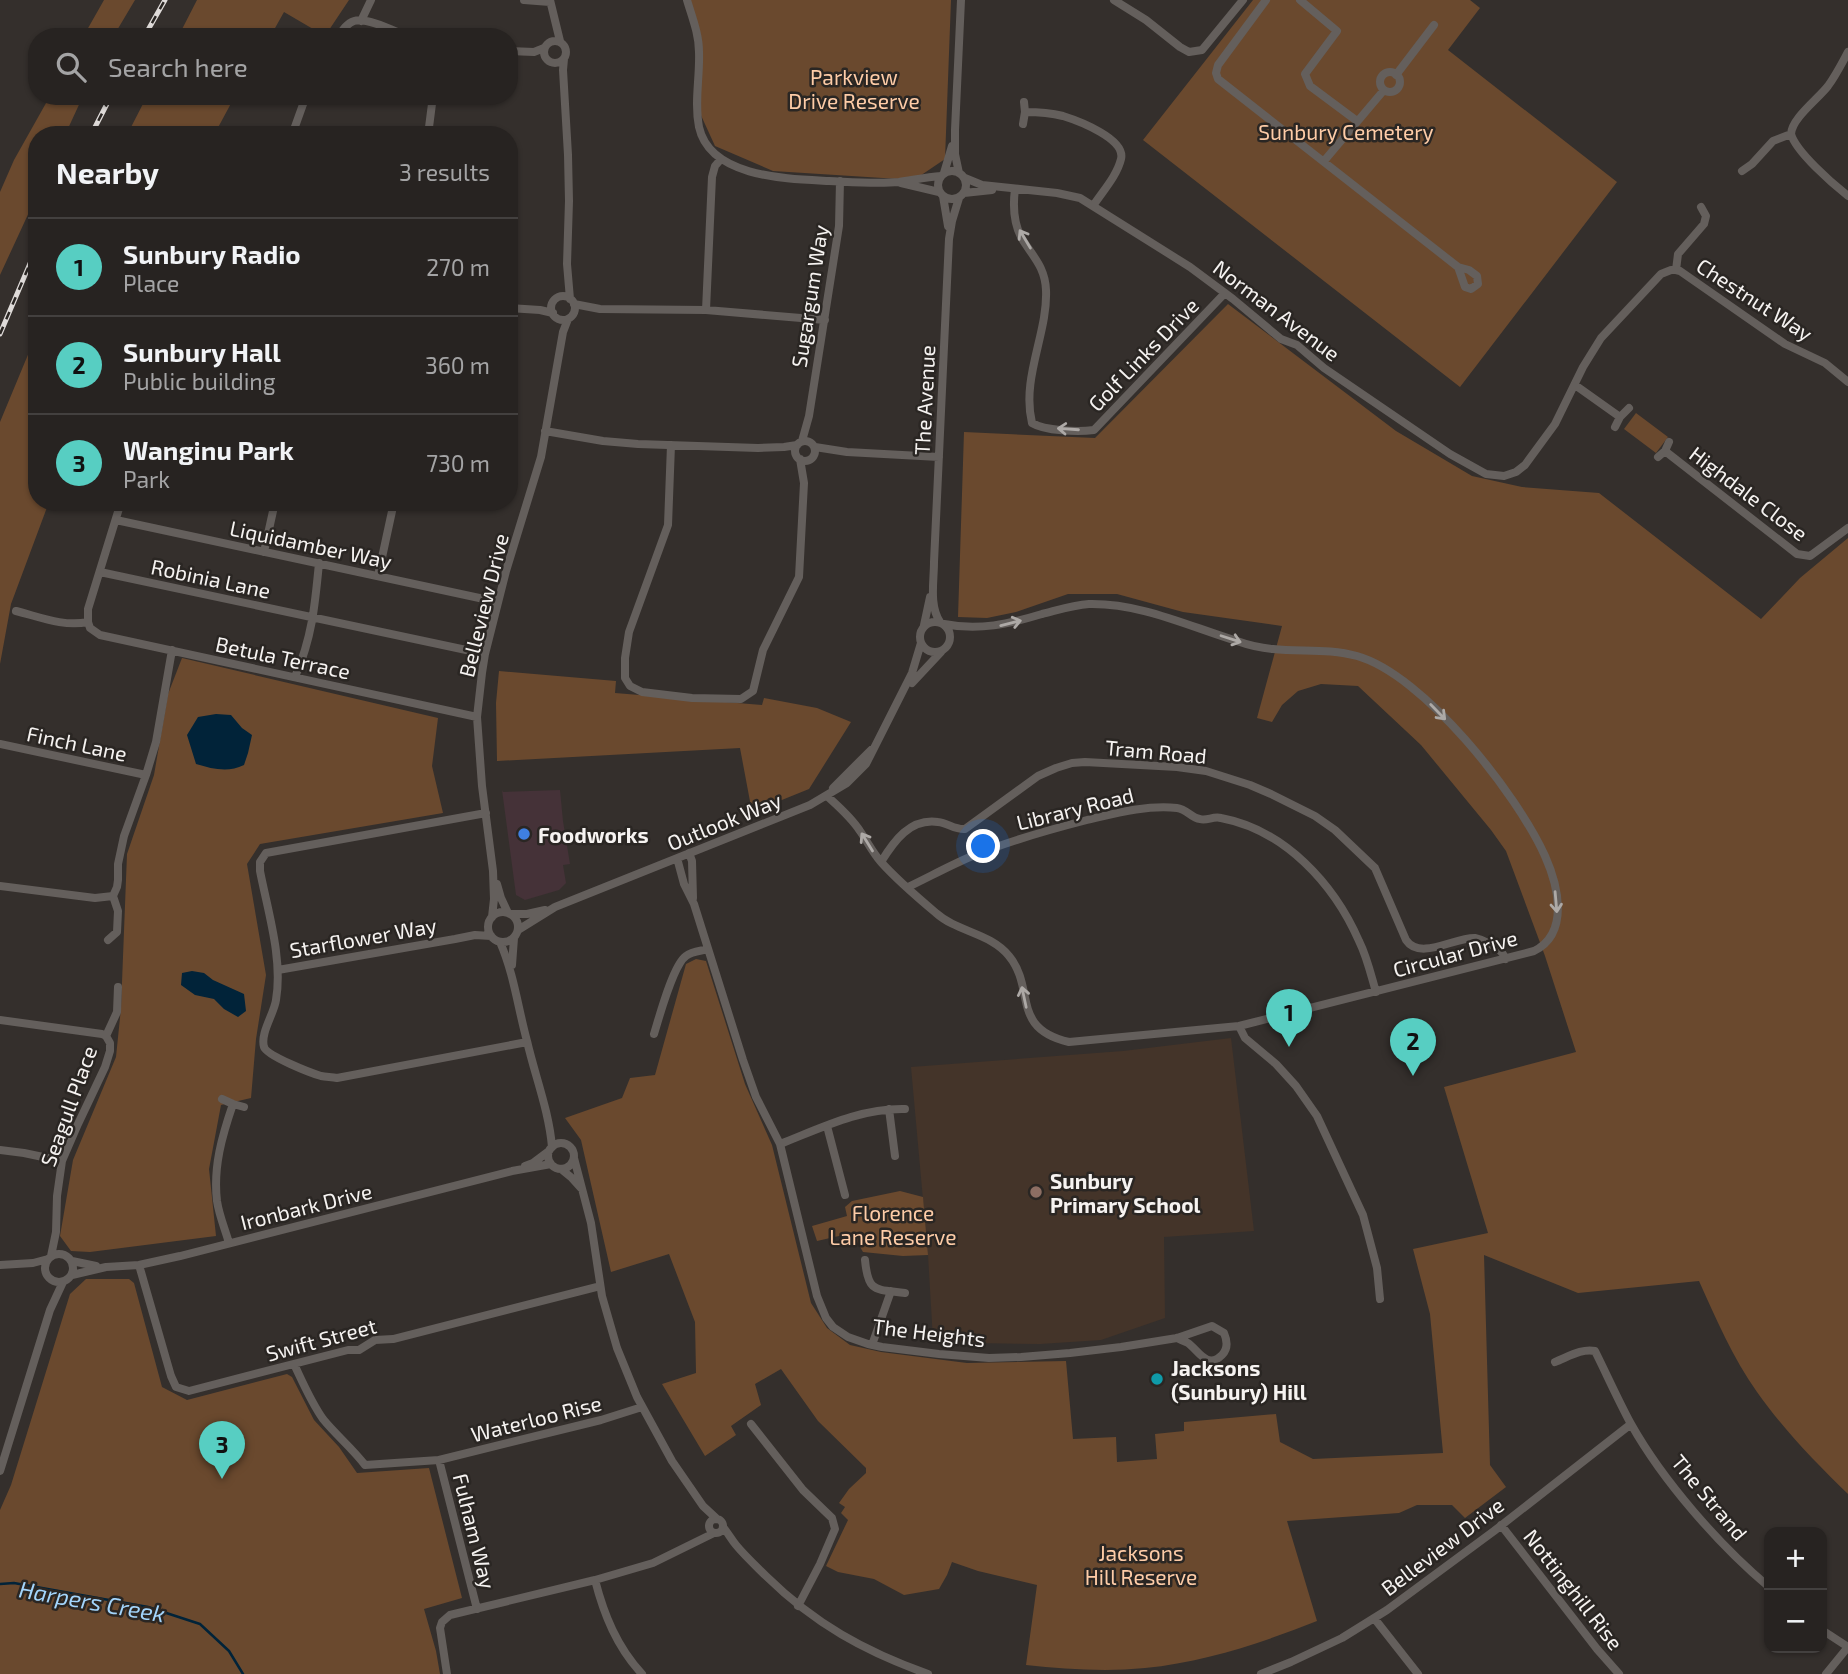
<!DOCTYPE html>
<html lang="en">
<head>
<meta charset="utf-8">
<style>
  body { margin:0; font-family:"Exo 2",sans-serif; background:#2f2b2a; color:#f1f3f6 }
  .controls { position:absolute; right:21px; bottom:21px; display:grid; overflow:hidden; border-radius:14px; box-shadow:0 2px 5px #0004 }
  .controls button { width:63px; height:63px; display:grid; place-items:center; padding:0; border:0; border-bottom:2px solid #43403f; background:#272321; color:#f1f3f6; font:35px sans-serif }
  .you { position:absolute; left:984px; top:847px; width:24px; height:24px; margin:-18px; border:5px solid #fff; border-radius:50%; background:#1a73e8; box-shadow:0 0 0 10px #1a73e833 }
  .badge { display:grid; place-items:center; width:46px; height:46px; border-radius:50%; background:#57cec2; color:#111; font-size:23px; font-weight:700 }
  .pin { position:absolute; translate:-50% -58px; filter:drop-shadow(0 2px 4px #0008) }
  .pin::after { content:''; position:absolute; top:37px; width:24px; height:21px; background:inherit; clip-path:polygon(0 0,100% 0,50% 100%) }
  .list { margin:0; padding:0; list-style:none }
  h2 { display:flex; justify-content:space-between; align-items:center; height:91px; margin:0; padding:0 28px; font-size:30px }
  h2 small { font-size:23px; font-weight:400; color:#a4a4a5 }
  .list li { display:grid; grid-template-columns:46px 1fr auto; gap:21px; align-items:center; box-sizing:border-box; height:98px; padding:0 28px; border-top:2px solid #43403f }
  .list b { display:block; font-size:26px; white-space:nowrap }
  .list p { margin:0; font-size:23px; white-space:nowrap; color:#a4a4a5 }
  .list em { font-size:23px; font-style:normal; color:#a4a4a5 }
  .icon { flex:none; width:38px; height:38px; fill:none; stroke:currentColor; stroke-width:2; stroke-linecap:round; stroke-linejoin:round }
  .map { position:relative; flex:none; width:1848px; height:1674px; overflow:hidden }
  .search { position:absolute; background:#272321; box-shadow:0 2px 5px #0004; left:28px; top:28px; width:490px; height:77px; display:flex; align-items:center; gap:18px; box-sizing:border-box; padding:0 24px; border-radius:28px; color:#a4a4a5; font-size:26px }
  .panel { position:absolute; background:#272321; box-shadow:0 2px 5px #0004; left:28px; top:126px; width:490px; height:385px; border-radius:28px }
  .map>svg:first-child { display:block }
  .commercial { fill:#453238 }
  .education { fill:#443429 }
  .green { fill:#6a492e }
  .water { fill:#012339 }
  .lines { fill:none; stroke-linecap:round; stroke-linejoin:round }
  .stream { stroke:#012339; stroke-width:2.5 }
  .minor { stroke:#645f5c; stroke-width:8 }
  .rail-casing { stroke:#dfdbd9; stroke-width:5 }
  .rail { stroke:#2a2623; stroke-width:2.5; stroke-dasharray:8; stroke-linecap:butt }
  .oneway { stroke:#ada9a6 }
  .shop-dot { fill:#3f7fe0; stroke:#2a2623; stroke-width:2.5 }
  .education-dot { fill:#8d6e63; stroke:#2a2623; stroke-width:2.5 }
  .culture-dot { fill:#0f9aa8; stroke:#2a2623; stroke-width:2.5 }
  .labels { text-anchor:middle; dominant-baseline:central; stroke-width:5; stroke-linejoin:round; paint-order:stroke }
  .park-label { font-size:21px; fill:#fecca7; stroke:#2a2623 }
  .street-label { font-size:21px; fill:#f6f3f1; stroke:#2a2623 }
  .poi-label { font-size:21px; font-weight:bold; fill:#f6f3f1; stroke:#2a2623; text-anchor:start }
  .water-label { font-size:23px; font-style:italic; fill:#a3d5fc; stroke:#2a2623 }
</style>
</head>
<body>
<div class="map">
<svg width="1848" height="1674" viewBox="0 0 1848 1674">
  <rect width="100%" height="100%" fill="#342f2c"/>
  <!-- commercial -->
  <path class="commercial" d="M502 790 503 792 560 790 563 821 570 864 563 865 566 883 559 890 525 900 516 895Z"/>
  <!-- education -->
  <path class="education" d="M1231 1038 1254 1231 1164 1237 1165 1318 1101 1340 1040 1344 974 1343 933 1340 928 1255 911 1067 1123 1051Z"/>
  <!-- green -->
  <path class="green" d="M104 0H135L113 37H83Z
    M197 0H349L325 36 284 12 270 37H178Z
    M687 0H951L945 159 914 180 773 171 715 146 699 111 697 32Z
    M1253 0H1470L1480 8 1448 50 1617 182 1460 387 1143 140Z
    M50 96H83L65 135H37V195L0 275V192L14 160Z
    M147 96H235L214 135H127Z
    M1228 304 1396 431 1472 476 1522 487 1599 493 1761 619 1800 578 1848 538V1494C1815 1462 1784 1430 1757 1392 1733 1358 1716 1319 1699 1281L1578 1293 1484 1255 1490 1465 1506 1487 1465 1518 1452 1505H1417L1399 1513 1287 1521 1317 1621C1262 1643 1204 1662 1145 1668 1105 1672 1065 1669 1026 1665L1037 1585 978 1571 952 1562 947 1575 939 1589 904 1595 874 1579 838 1572 826 1566 848 1520 841 1513 845 1507 839 1503 849 1489 866 1473V1468L818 1421 781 1369 755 1384 761 1405 731 1426 736 1435 705 1456 662 1384 696 1373 695 1322 669 1254 611 1272 581 1140 565 1118 622 1098 630 1078 655 1075 686 964 696 959 706 961 745 1084 772 1145 811 1303 827 1328 850 1345 881 1352 967 1363 1066 1361 1073 1439 1116 1437 1117 1462 1157 1459 1155 1434 1184 1431V1422L1276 1414 1280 1442 1313 1459 1443 1453 1430 1314 1413 1249 1488 1233 1444 1087 1576 1052 1545 956 1506 851 1491 830 1421 745 1358 686 1321 684 1298 691 1282 705 1272 722 1257 718 1282 626 1183 612 1117 594H1068L1016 612 987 618 958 617 964 432 1095 438Z
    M37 333V502H49L11 604 0 664V422Z
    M1636 413 1668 437 1656 453 1624 429Z
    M182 658 438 718 432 766 443 813 260 844 247 864 266 975 256 1039 251 1098 221 1105 209 1169 216 1236 90 1252 71 1251 60 1236 73 1160 116 1057 121 1008 127 854 154 775 168 694Z
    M499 671 616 681 615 693 762 705 764 698 817 708 851 722 809 789 752 812 740 748 497 761 496 703Z
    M900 1191 923 1197 928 1255 903 1256 863 1252 852 1233 817 1241 812 1226 847 1216 845 1207 852 1201Z
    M86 1279H129L134 1283 162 1387 187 1400 287 1374 292 1377 314 1420 339 1447 357 1473 429 1468 462 1598 424 1609 436 1651 440 1674H0V1510L11 1485 70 1294Z"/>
  <!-- water -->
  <path class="water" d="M216 714 231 715 242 728 252 735 248 753 244 765C228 773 213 769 196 764L187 735 198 717Z
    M192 971 204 973 213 980 244 994 246 1011 238 1017 224 1009 214 999 195 995 181 985 182 973Z"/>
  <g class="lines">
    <!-- stream -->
    <path class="stream" d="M0 1584 14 1583 148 1607 200 1624 229 1651 243 1674"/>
    <!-- minor -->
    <path class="minor" d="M524 0 550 2
      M550 0 560 41
      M687 0C692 17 699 34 699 52 700 77 694 102 699 127 710 178 789 179 829 181 852 182 876 184 899 182 913 180 927 177 941 176
      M1114 0 1146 20 1180 47 1189 52 1202 50 1243 0
      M1266 0 1218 65 1216 73 1218 79 1458 267 1469 270 1477 276 1478 284 1471 289 1465 287 1458 267
      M1300 0 1337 31 1305 74 1310 86 1357 121
      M361 21 371 0
      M338 37C342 31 347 23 354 21 367 17 396 32 409 37
      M544 52a11 11 0 1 1 22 0a11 11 0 1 1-22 0Z
      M509 51 534 52 544 48
      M564 59 563 70 568 155 569 201 567 264 570 299
      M1380 82a10 10 0 1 1 20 0a10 10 0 1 1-20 0Z
      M1396 75 1434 25
      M1025 112C1038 112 1051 113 1063 116 1079 121 1126 139 1121 159 1117 176 1102 192 1093 206
      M1023 124 1025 112 1024 102
      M1791 134C1792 118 1818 99 1828 86 1836 75 1842 63 1848 52
      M1791 134C1796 152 1833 184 1848 196
      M292 135 306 96
      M428 135 433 96
      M1324 161 1384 90
      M938 185a14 14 0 1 1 28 0a14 14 0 1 1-28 0Z
      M1742 171 1752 164 1773 141 1791 134
      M944 173 952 146
      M959 173 955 154V130L961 0
      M965 178 982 185 1057 193 1080 198 1190 267 1233 299 1281 339 1297 345 1324 368 1450 454 1486 474 1504 476 1516 472 1525 465 1555 424 1583 367 1601 338 1661 274 1671 270H1676
      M901 183 939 192
      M1015 189C1013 204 1014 223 1021 237 1032 256 1045 266 1046 290 1048 333 1021 378 1032 423 1045 431 1078 432 1094 430L1225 293
      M964 193 992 190
      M943 196 948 226
      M1676 270 1680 271 1785 344 1825 363 1848 382
      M1676 270 1678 254 1704 224 1706 216 1701 207
      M551 308a12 12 0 1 1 24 0a12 12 0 1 1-24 0Z
      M574 304 600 309 706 310 825 320
      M509 308 540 310 553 313
      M706 310 712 177 715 166 721 159
      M1575 385 1620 417
      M1615 427 1620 417 1629 408
      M545 431 603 441 638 444 758 448 784 447 797 445
      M802 441 809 416 839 226 840 181
      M795 451a10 10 0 1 1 20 0a10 10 0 1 1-20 0Z
      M671 445 668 525 629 632 625 658V678L630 686 642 692 692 698 741 699 753 691 763 650 799 577 804 483 800 459
      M815 447 847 452 939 457
      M1665 451 1797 554 1810 556 1848 528
      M1658 457 1665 451 1669 442
      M116 520 498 602
      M264 552 275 502
      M100 572 485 654
      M378 576 394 502
      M16 611C40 617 63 627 88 622
      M920 637a15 15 0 1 1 30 0a15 15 0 1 1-30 0Z
      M88 622 90 628 100 635 477 717
      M88 622V609L121 502
      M940 622C929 605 934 582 934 562L949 239 952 221 959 198
      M924 625 930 597
      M295 677C312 638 315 605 319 563
      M912 683 941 652
      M0 744 146 775
      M833 788 871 750
      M827 796C839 807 851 817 860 831 867 841 873 853 881 862 897 880 917 897 936 913 957 932 991 933 1009 956 1036 989 1010 1028 1069 1042L1239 1026 1534 951C1570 933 1558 885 1545 856 1517 794 1424 675 1357 656 1329 648 1301 652 1273 649 1261 648 1248 645 1237 641 1188 626 1141 603 1089 604 1073 605 1058 610 1042 614 1009 624 979 631 944 624
      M486 813 266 853 260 862V871C268 912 283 959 276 1000 274 1014 260 1033 264 1047 267 1056 311 1073 321 1076 326 1077 332 1077 337 1078L527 1042
      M689 853 692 861 693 898
      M677 858 684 884 694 904 743 1060 756 1097 780 1144 817 1296 826 1318 833 1327 848 1337 868 1344 882 1347 939 1354 989 1358 1021 1357 1070 1353 1121 1347 1177 1338 1212 1326 1224 1333C1227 1340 1229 1348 1222 1355 1207 1370 1198 1350 1188 1343 1184 1341 1181 1340 1177 1338
      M881 862C894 841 910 818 938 822 948 823 955 830 965 829L1038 776 1056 768 1072 763 1085 762 1177 767 1206 771 1250 785 1271 794 1315 816 1335 830 1375 868 1406 940C1420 961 1455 937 1475 938 1480 939 1485 941 1490 944 1498 948 1502 951 1506 959
      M497 884 501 898 508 913
      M0 886 95 898 113 896
      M908 887C929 877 949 866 970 857 1008 841 1048 830 1087 820 1117 813 1146 805 1177 808 1187 809 1191 818 1200 819 1207 821 1213 816 1221 818 1285 830 1334 884 1359 941 1367 957 1371 975 1376 992
      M488 927a15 15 0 1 1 30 0a15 15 0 1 1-30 0Z
      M510 914H527L545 910
      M492 917 494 899 493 871 482 786 477 717 482 673 485 654 506 571 541 457 563 332 568 319
      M518 930 555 907 810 805 847 783 866 764 912 673 921 643
      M108 940 117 932 118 911 113 896 117 887 118 880V864L124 836 146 775 156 742 172 650
      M500 942C514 974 518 1008 527 1041 535 1076 549 1111 552 1147
      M512 965 514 938
      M278 970 455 939 475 935 491 936
      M0 1020 102 1034 106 1036
      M1239 1026 1245 1038 1276 1064 1296 1086 1317 1116 1363 1215 1377 1268 1380 1299
      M654 1034C659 1018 673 965 686 956 692 951 701 951 708 949
      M106 1036 117 1012 118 987
      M222 1099 233 1104 244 1107
      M889 1109 895 1156
      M827 1126 845 1195
      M548 1156a13 13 0 1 1 26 0a13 13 0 1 1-26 0Z
      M780 1144C821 1128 860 1108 905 1109
      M0 1150 24 1153 62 1161
      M574 1158 591 1223 602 1296 617 1348 637 1397 672 1461 703 1506 717 1519
      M525 1166 533 1163 549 1151
      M561 1169 572 1178 581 1188
      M229 1243C225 1229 219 1215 217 1201 213 1167 222 1136 233 1104
      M45 1268a14 14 0 1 1 28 0a14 14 0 1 1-28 0Z
      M51 1256 56 1232 57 1196 62 1161 78 1124 105 1067 110 1051V1043L106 1036
      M865 1260C868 1293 875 1289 905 1293
      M72 1261 96 1266
      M0 1265 33 1263 48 1259
      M139 1265 171 1376 176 1387 189 1391 348 1350H359L375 1340 393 1339 600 1286
      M72 1275 106 1267 139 1265 180 1256 512 1171 551 1164
      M872 1345 891 1291
      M1555 1362C1568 1357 1582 1348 1595 1351 1607 1375 1618 1400 1631 1424 1663 1481 1719 1545 1769 1587
      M294 1364C303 1383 311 1402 323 1419 336 1435 352 1448 365 1465L439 1460 601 1420 642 1407
      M751 1424 803 1490 832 1518 835 1529 820 1564 798 1606
      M439 1460 477 1609
      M0 1471 50 1310 63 1282
      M709 1526a7 7 0 1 1 14 0a7 7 0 1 1-14 0Z
      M1501 1525 1597 1649 1619 1674
      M723 1527C728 1533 731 1539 736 1545 745 1556 756 1566 766 1576 815 1624 864 1651 928 1674
      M595 1580C604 1615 617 1647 642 1674
      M1374 1618 1418 1674
      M1822 1630 1848 1647
      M447 1674 440 1628 442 1622 450 1615 595 1580 653 1563 714 1533
      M1261 1674 1291 1662 1342 1638 1387 1610 1494 1531 1631 1424
      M1826 1674 1848 1647"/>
    <defs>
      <path id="rail" d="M144 37 165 0
        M91 135 111 96
        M0 334 37 247"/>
    </defs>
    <!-- rail casing -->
    <use href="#rail" class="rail-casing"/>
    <!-- rail -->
    <use href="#rail" class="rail"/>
  </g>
  <!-- one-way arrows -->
  <defs><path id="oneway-shaft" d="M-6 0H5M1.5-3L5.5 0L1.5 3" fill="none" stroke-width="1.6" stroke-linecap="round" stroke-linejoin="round" transform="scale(1.75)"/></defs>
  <g class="oneway">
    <use href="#oneway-shaft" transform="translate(1025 239) rotate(-121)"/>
    <use href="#oneway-shaft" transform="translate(1068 429) rotate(-176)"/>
    <use href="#oneway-shaft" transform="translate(1011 623) rotate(-14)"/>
    <use href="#oneway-shaft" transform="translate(1231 639) rotate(18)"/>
    <use href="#oneway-shaft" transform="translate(1438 712) rotate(46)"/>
    <use href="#oneway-shaft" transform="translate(867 842) rotate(-122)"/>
    <use href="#oneway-shaft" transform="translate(1556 902) rotate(85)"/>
    <use href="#oneway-shaft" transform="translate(1024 997) rotate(-102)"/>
  </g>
  <!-- markers -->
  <circle class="shop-dot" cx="524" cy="834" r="7"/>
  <circle class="education-dot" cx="1036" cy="1192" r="7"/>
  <circle class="culture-dot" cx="1157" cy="1379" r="7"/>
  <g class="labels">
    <!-- park labels -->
    <g class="park-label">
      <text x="854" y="76">Parkview<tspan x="854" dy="24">Drive Reserve</tspan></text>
      <text x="1346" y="131">Sunbury Cemetery</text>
      <text x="893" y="1212">Florence<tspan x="893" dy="24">Lane Reserve</tspan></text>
      <text x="1141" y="1552">Jacksons<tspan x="1141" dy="24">Hill Reserve</tspan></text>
    </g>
    <!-- street labels -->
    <g class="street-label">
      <text transform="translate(809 296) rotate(-81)">Sugargum Way</text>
      <text transform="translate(1755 299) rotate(33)">Chestnut Way</text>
      <text transform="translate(1277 310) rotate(37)">Norman Avenue</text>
      <text transform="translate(1143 354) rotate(-46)">Golf Links Drive</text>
      <text transform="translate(924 400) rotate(-87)">The Avenue</text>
      <text transform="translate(1749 493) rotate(37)">Highdale Close</text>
      <text transform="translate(311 544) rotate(12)">Liquidamber Way</text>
      <text transform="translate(211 578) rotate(12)">Robinia Lane</text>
      <text transform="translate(483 605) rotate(-76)">Belleview Drive</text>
      <text transform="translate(283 657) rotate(12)">Betula Terrace</text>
      <text transform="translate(77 743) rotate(12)">Finch Lane</text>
      <text transform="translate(1156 751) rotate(5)">Tram Road</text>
      <text transform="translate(1075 808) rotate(-14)">Library Road</text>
      <text transform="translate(724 821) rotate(-22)">Outlook Way</text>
      <text transform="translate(363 937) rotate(-10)">Starflower Way</text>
      <text transform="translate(1455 953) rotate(-15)">Circular Drive</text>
      <text transform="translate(68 1106) rotate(-70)">Seagull Place</text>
      <text transform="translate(306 1206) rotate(-14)">Ironbark Drive</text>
      <text transform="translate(929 1332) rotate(7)">The Heights</text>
      <text transform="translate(321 1339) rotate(-15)">Swift Street</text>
      <text transform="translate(536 1418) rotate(-14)">Waterloo Rise</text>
      <text transform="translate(1710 1497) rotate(50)">The Strand</text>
      <text transform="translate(475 1531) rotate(76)">Fulham Way</text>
      <text transform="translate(1442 1546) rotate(-37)">Belleview Drive</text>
      <text transform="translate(1574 1589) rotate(52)">Nottinghill Rise</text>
    </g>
    <!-- poi labels -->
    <g class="poi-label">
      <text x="538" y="834">Foodworks</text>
      <text x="1050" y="1180">Sunbury<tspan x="1050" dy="24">Primary School</tspan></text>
      <text x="1171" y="1367">Jacksons<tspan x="1171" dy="24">(Sunbury) Hill</tspan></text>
    </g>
    <!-- water labels -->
    <g class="water-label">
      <text transform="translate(92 1601) rotate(10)">Harpers Creek</text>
    </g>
  </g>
</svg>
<div class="controls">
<button>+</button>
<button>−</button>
</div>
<div class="you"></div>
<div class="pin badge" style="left:1289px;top:1047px">1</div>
<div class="pin badge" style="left:1413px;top:1076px">2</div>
<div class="pin badge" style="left:222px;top:1479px">3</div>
<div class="search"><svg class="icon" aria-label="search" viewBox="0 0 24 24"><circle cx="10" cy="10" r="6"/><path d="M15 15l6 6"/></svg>Search here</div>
<section class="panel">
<h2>Nearby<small>3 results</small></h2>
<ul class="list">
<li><span class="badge">1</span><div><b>Sunbury Radio</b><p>Place</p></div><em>270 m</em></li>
<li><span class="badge">2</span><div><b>Sunbury Hall</b><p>Public building</p></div><em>360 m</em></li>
<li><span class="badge">3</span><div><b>Wanginu Park</b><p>Park</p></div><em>730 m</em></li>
</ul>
</section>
</div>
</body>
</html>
